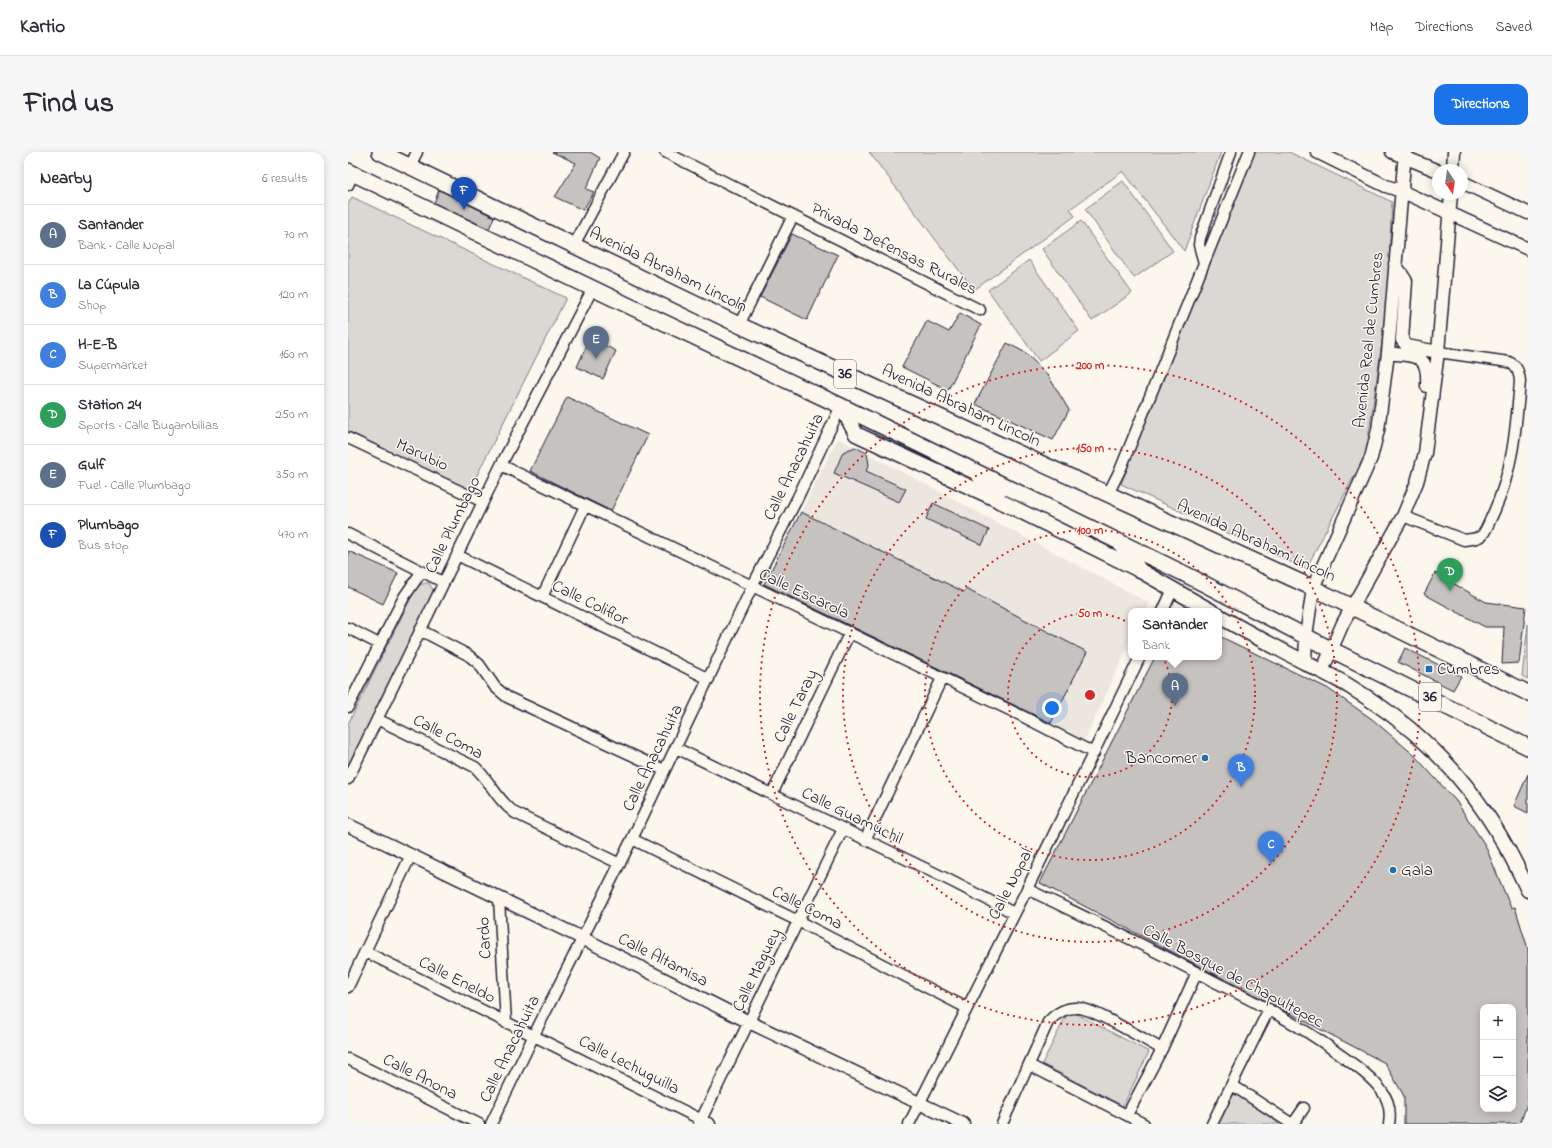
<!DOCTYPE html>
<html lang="en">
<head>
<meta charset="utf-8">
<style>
  body { margin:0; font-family:"Indie Flower",sans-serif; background:#f7f7f7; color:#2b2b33 }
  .controls { position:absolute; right:12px; bottom:12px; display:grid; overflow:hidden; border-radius:8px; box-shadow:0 2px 10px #0003 }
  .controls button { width:36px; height:36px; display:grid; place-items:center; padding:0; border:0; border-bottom:1px solid #e1e1e2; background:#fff; color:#2b2b33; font:20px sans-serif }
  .compass { position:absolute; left:1084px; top:12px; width:36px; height:36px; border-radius:50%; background:#fff; box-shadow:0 2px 10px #0003; rotate:167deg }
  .you { position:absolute; left:704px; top:556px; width:14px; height:14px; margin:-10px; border:3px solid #fff; border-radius:50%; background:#1a73e8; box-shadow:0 0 0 6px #1a73e833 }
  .badge { display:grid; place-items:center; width:26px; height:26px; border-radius:50%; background:#1a73e8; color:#fff; font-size:13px; font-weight:700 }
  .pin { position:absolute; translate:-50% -33px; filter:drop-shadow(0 1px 2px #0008) }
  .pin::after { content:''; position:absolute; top:21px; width:14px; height:12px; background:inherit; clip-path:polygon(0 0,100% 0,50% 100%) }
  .popup { position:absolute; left:780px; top:456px; width:94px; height:52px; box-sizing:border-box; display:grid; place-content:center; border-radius:8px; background:#fff; filter:drop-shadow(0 1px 3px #0005); font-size:13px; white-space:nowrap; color:#7c7c81 }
  .popup b { font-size:15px; color:#2b2b33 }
  .popup::after { content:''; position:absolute; left:50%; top:100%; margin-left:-8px; border:8px solid transparent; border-top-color:#fff }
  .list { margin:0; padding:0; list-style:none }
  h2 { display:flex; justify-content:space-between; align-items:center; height:52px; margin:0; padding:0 16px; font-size:17px }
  h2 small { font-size:13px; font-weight:400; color:#7c7c81 }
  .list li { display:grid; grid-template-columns:26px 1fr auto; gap:12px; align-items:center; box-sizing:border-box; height:60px; padding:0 16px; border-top:1px solid #e1e1e2 }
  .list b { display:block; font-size:15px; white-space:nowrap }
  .list p { margin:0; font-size:13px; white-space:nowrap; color:#7c7c81 }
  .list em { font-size:13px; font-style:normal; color:#7c7c81 }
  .icon { flex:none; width:22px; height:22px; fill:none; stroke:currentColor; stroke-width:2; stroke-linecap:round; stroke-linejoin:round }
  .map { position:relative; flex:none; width:1180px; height:972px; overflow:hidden; border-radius:12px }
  header { display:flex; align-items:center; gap:24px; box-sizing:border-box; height:56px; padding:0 20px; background:#fff; border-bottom:1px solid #e1e1e2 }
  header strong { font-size:19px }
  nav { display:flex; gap:22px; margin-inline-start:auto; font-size:14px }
  .intro { display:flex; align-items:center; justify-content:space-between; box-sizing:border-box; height:96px; padding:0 24px }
  h1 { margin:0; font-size:28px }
  .button { padding:10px 18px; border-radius:12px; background:#1a73e8; color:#fff; font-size:14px; font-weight:700 }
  main { display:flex; gap:24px; padding:0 24px }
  aside { flex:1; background:#fff; border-radius:12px; box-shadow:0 2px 10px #0003 }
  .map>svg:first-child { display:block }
  .built { fill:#ebe7df }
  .green { fill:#dbd8d3; stroke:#7e7d87 }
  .building { fill:#c6c2c0; stroke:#22223b; fill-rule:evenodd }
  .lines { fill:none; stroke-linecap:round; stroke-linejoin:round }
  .minor-casing { stroke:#22223b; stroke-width:13 }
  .tertiary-casing { stroke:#22223b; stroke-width:15 }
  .secondary-casing { stroke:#22223b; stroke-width:17 }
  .primary-casing { stroke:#22223b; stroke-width:18 }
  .minor { stroke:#fbf7ec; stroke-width:10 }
  .tertiary { stroke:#fbf7ec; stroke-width:12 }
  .secondary { stroke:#fbf7ec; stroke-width:14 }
  .primary { stroke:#fbf7ec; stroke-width:15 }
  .ring { fill:none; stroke:#d62828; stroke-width:2; stroke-dasharray:2 4 }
  .poi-dot { fill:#1f6fb2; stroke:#fbf7ec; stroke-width:1.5 }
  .labels { text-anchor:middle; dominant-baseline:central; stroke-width:3; stroke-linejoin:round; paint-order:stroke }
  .shield { fill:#fbf7ec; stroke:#636270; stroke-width:1 }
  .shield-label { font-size:16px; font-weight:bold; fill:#22223b }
  .street-label { font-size:17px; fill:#22223b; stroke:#fbf7ec }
  .poi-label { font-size:17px; fill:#22223b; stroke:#fbf7ec; text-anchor:start }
  .centre { fill:#d62828; stroke:#fbf7ec; stroke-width:2 }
  .ring-label { font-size:12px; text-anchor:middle; font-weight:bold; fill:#d62828; stroke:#fbf7ec; stroke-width:3; stroke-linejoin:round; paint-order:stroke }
</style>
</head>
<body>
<header>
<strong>Kartio</strong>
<nav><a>Map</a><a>Directions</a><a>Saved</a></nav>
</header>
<div class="intro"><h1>Find us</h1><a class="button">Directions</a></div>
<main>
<aside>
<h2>Nearby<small>6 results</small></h2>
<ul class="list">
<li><span class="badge" style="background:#5c6f8a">A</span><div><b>Santander</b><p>Bank · Calle Nopal</p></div><em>70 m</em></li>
<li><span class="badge" style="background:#3f7fe0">B</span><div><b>La Cúpula</b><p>Shop</p></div><em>120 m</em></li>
<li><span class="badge" style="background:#3f7fe0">C</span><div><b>H-E-B</b><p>Supermarket</p></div><em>160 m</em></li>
<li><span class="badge" style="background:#2e9e5b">D</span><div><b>Station 24</b><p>Sports · Calle Bugambilias</p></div><em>250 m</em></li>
<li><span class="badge" style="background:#5c6f8a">E</span><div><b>Gulf</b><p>Fuel · Calle Plumbago</p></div><em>350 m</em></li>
<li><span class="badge" style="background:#1a4fb4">F</span><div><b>Plumbago</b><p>Bus stop</p></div><em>470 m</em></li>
</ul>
</aside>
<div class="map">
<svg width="1180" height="972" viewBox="0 0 1180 972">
  <rect width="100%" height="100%" fill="#fbf7ec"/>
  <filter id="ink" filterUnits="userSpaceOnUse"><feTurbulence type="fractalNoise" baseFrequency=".025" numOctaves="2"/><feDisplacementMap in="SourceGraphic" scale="8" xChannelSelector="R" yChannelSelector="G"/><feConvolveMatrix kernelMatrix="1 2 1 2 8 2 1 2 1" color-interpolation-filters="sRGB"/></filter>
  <g filter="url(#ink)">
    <!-- built -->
    <path class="built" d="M490 286 801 451 797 459H783V488L737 588 416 432Z"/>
    <!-- green -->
    <path class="green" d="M521 0H873L836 99 775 19 722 57 727 64 626 138Z
      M907 0H941L1044 50 1038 162 1018 301 958 417 773 332Z
      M775 29 825 99 786 126 737 57Z
      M4 45 218 146 121 339 0 279V52Z
      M733 69 784 141 744 169 694 97Z
      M681 108 731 179 691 209 640 138Z
      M77 431H81L86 440 0 616V572L69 434Z
      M1180 472V527L1174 524Z
      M721 858 801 900 775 954 694 912Z
      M886 941 932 972H870Z"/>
    <!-- building -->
    <path class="building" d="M204 0H242L252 6 238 37 246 40 235 58 207 45 228 11Z
      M91 38 146 65 141 77 86 51Z
      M444 82 490 103 459 168 412 145Z
      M612 161 633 173 600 238 554 215 579 169 601 180Z
      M242 186 268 199 255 227 229 215Z
      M659 191 678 201 701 225 721 258 705 288 627 252Z
      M219 245 300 283 263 359 182 319Z
      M507 295 519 301 521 313 518 319 558 337 551 350 486 321 495 300Z
      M585 351 641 378 634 393 578 367Z
      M453 360 616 440 618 437 739 500 703 571 416 432Z
      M0 399 50 421 35 452 0 435Z
      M1087 421 1138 450 1178 455 1171 511 1154 512 1156 475H1137L1076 442Z
      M871 484 979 536 1024 567 1066 603 1108 649 1137 693 1163 756 1167 755 1180 797V949L1172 972H1056V944L1037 911 692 731 807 505H871ZM1135 855H1165V957H1135Z
      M1057 496 1113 524 1105 538 1050 510Z
      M1180 622V661L1166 654Z"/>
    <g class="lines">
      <defs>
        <path id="minor" d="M317 0 632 158
          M62 14 69 0
          M0 33 5 22
          M226 93 276 0
          M856 111 851 93 852 86 883 0
          M391 173 445 64
          M0 286 135 350
          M153 313 674 564 746 601
          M760 342 773 316 901 0
          M1055 364 1116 388C1122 387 1131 387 1135 382 1139 377 1142 368 1145 362 1165 319 1168 276 1172 229 1171 220 1169 214 1161 210L1090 200
          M0 382 95 430
          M109 403 361 527
          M194 445 237 354
          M815 459 825 437
          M0 476 31 492
          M72 478 120 503 131 512 147 535 159 545 316 618
          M0 555 56 445 74 419
          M29 567 127 615C144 631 147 646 167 661L272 712
          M328 596 595 725 666 761
          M0 627 153 313 245 136
          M424 642 502 480
          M284 687 450 769 619 856
          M517 688 594 526
          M679 737C743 768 807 798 869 831 910 851 950 872 987 899 1003 911 1021 922 1033 938 1041 948 1043 960 1041 972
          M151 747 158 871
          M18 800 362 972
          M0 835 62 705
          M0 907 131 972
          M681 913 796 972
          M884 933 944 972
          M779 963 814 897 849 820
          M143 972 186 883 284 687 404 435 449 347 493 254
          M351 972 495 677
          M561 972 679 737 792 505
          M654 972 700 870C708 861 717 855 730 856 745 856 797 888 814 897
          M864 972 921 857
          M945 972 956 956"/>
        <path id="tertiary" d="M969 0 1038 34 1053 39 1180 97
          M1044 0 1090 19
          M1105 18 1106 0
          M1114 30 1180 61
          M1047 112 1058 129 1054 188 1059 194 1090 200
          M1040 201C1068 205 1081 200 1079 234
          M957 511 958 484 965 436 1023 306 1030 278 1040 201 1057 0
          M974 519 995 471 1055 364 1069 330 1077 301 1090 200 1103 42
          M0 673 234 786 401 870 615 972"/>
        <path id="secondary" d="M493 254 508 282 652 349 791 418 863 459
          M871 464C899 480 927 495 956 510 972 519 989 526 1004 536 1088 587 1139 648 1180 738"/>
        <path id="primary" d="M32 0 391 173 965 436 1180 541
          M0 19 296 161 493 254 837 422 984 498 1180 595
          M631 323 652 349
          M772 391 791 418"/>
      </defs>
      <!-- minor casing -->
      <use href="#minor" class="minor-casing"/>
      <!-- tertiary casing -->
      <use href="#tertiary" class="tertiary-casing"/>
      <!-- secondary casing -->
      <use href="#secondary" class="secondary-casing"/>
      <!-- primary casing -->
      <use href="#primary" class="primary-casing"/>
      <!-- minor -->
      <use href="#minor" class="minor"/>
      <!-- tertiary -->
      <use href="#tertiary" class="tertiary"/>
      <!-- secondary -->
      <use href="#secondary" class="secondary"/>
      <!-- primary -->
      <use href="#primary" class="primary"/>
    </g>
  </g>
  <!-- distance rings -->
  <g class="ring">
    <circle cx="742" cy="543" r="82"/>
    <circle cx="742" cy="543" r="165"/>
    <circle cx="742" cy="543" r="247"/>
    <circle cx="742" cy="543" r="330"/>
  </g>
  <!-- markers -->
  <g class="poi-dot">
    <rect x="1077" y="513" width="8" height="8" rx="2"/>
    <circle cx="857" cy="606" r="4"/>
    <circle cx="1045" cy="718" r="4"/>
  </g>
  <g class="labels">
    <!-- shield labels -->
    <g class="shield">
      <rect x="486" y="208" width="22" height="28" rx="3"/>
      <rect x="1071" y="531" width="22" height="28" rx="3"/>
    </g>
    <g class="shield-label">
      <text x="497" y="222">36</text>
      <text x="1082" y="545">36</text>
    </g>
    <!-- street labels -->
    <g class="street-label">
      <text transform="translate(546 97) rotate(27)">Privada Defensas Rurales</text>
      <text transform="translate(320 118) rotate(26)">Avenida Abraham Lincoln</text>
      <text transform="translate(1021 188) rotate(-84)">Avenida Real de Cumbres</text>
      <text transform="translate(613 254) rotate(25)">Avenida Abraham Lincoln</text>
      <text transform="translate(74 303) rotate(25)">Marubio</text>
      <text transform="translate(446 315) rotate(-64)">Calle Anacahuita</text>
      <text transform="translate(105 373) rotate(-64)">Calle Plumbago</text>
      <text transform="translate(908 389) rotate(25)">Avenida Abraham Lincoln</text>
      <text transform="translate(456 442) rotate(25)">Calle Escarola</text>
      <text transform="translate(242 451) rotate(26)">Calle Coliflor</text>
      <text transform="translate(448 554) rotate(-64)">Calle Taray</text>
      <text transform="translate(100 585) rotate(28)">Calle Coma</text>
      <text transform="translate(305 606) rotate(-64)">Calle Anacahuita</text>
      <text transform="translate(504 664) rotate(26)">Calle Guamúchil</text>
      <text transform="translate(663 732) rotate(-63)">Calle Nopal</text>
      <text transform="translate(459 756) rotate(27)">Calle Coma</text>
      <text transform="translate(137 786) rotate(-93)">Cardo</text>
      <text transform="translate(315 808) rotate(27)">Calle Altamisa</text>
      <text transform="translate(409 818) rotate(-64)">Calle Maguey</text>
      <text transform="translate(885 824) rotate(28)">Calle Bosque de Chapultepec</text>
      <text transform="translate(109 828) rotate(27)">Calle Eneldo</text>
      <text transform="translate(162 897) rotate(-64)">Calle Anacahuita</text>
      <text transform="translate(281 913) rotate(27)">Calle Lechuguilla</text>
      <text transform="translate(72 925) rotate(27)">Calle Anona</text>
    </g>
    <!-- poi labels -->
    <g class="poi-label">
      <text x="1089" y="517">Cumbres</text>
      <text x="849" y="606" text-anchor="end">Bancomer</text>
      <text x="1053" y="718">Gala</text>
    </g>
  </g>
  <circle cx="742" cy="543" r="6" class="centre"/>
  <g class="ring-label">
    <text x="742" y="217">200 m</text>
    <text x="742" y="300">150 m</text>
    <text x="742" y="382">100 m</text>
    <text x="742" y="465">50 m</text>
  </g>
</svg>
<div class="controls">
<button>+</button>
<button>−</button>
<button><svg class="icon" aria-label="layers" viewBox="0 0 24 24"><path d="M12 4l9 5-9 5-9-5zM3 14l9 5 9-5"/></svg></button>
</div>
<svg class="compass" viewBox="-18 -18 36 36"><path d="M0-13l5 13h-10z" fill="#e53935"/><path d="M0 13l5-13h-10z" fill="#7c7c81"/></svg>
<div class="you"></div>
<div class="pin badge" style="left:827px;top:554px;background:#5c6f8a">A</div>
<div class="popup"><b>Santander</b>Bank</div>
<div class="pin badge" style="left:893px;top:635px;background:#3f7fe0">B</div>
<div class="pin badge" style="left:923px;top:712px;background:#3f7fe0">C</div>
<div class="pin badge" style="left:1102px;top:439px;background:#2e9e5b">D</div>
<div class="pin badge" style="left:248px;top:207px;background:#5c6f8a">E</div>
<div class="pin badge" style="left:116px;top:58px;background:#1a4fb4">F</div>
</div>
</main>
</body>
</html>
